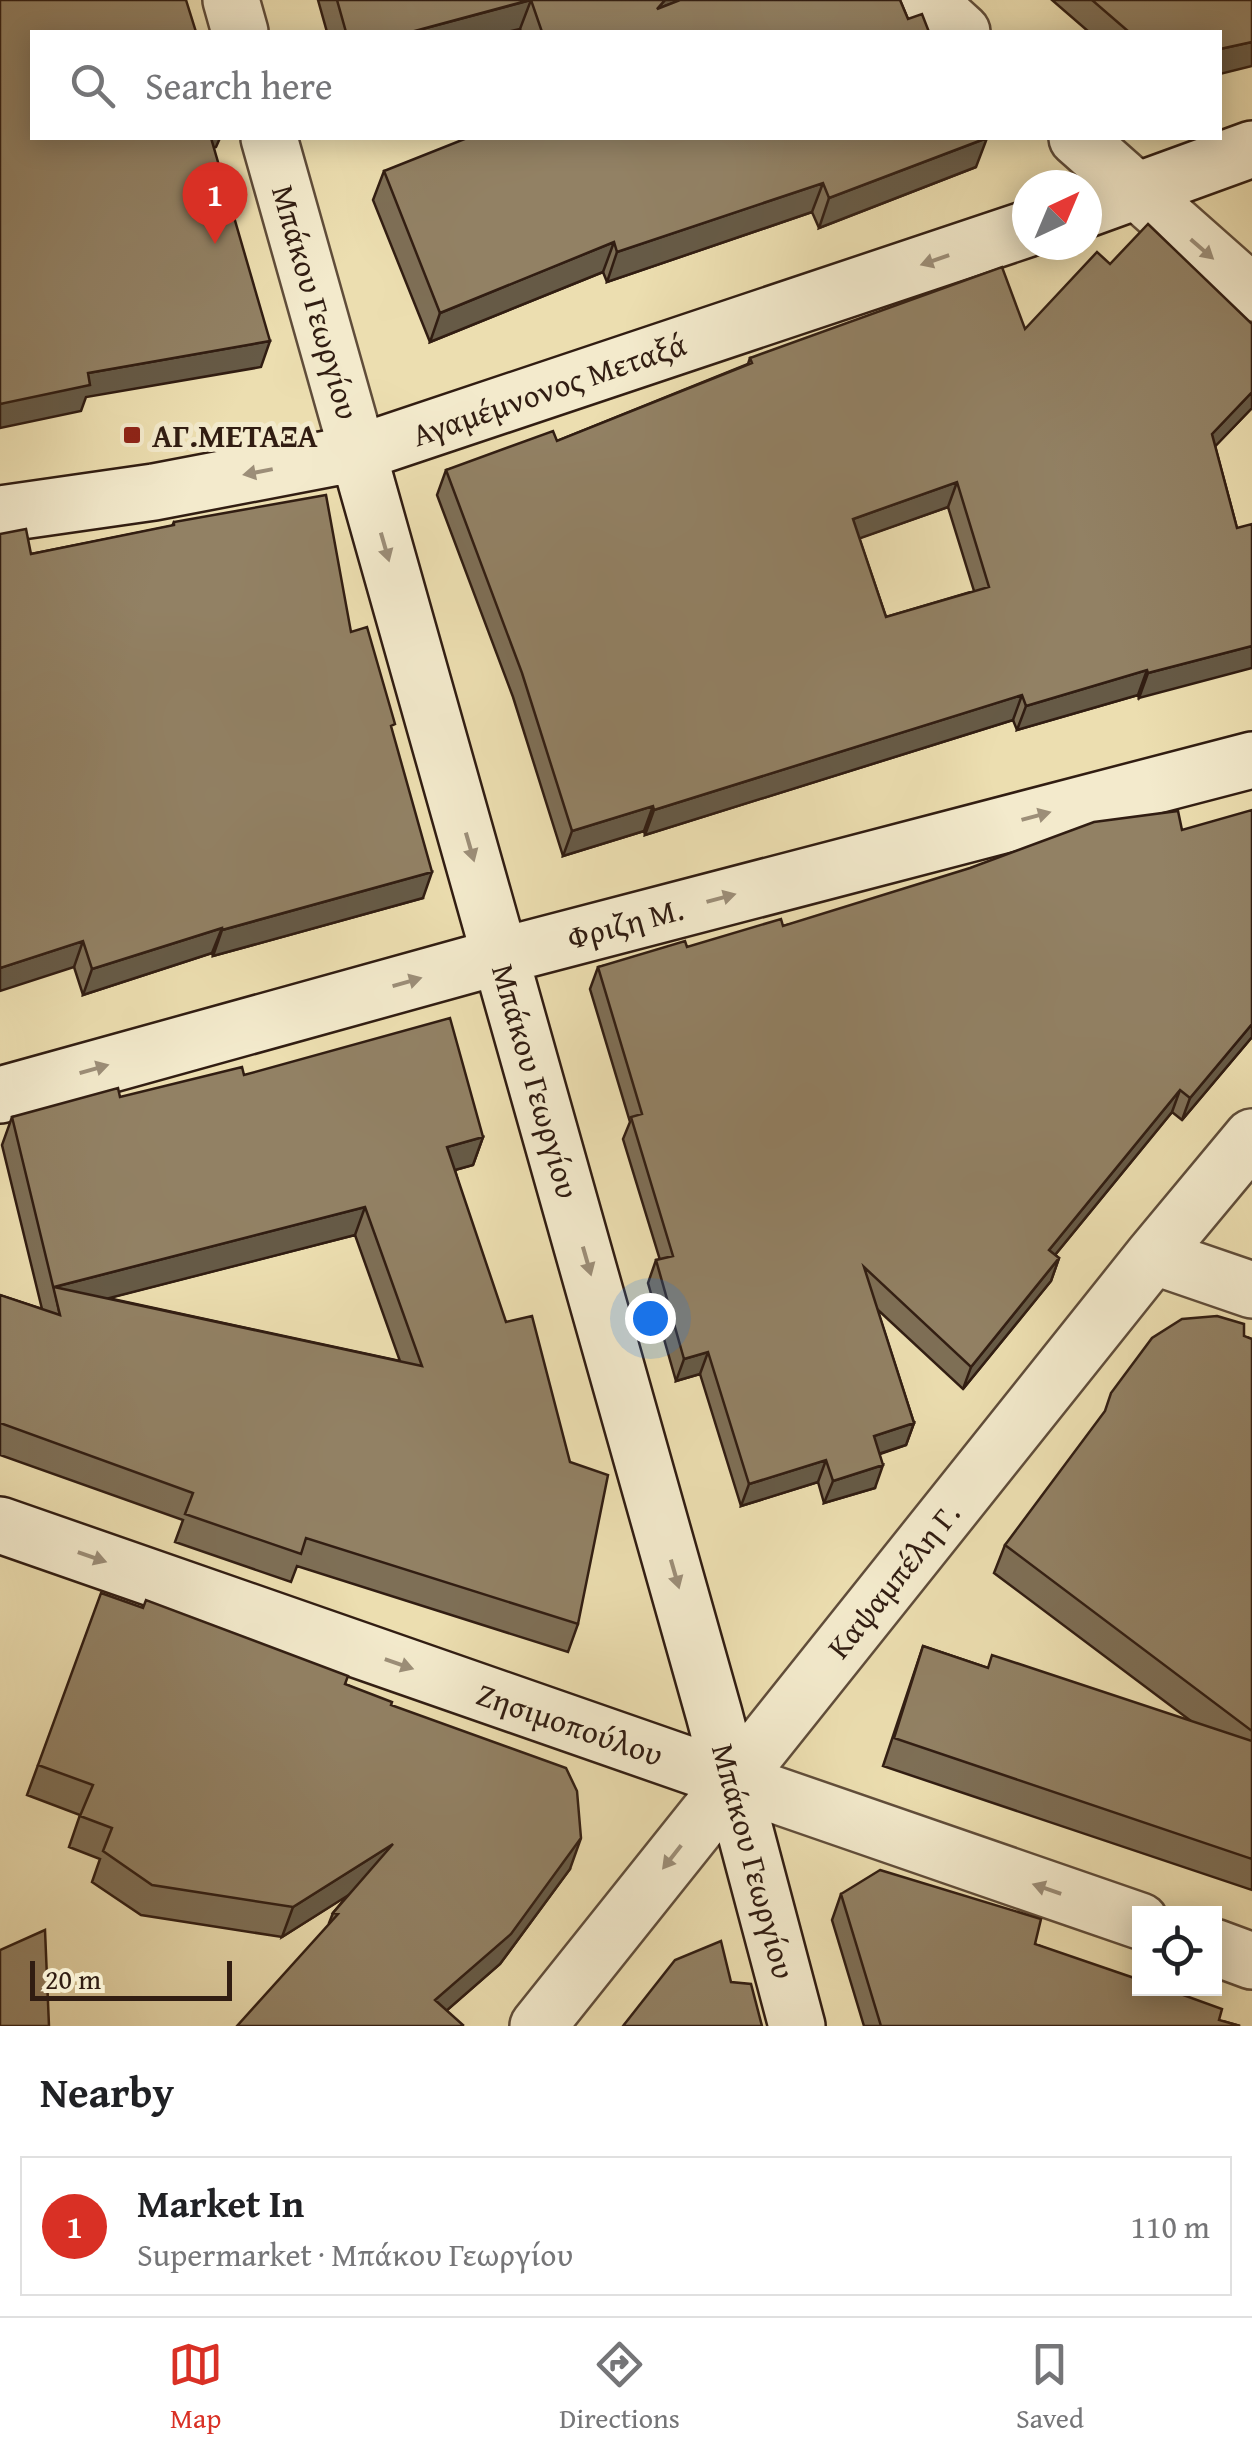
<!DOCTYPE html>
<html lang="en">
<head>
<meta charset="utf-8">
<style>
  body { margin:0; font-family:"Gentium Book Plus",serif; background:#f6f6f6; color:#202124 }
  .controls { position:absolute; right:30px; bottom:30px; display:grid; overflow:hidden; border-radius:0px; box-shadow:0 5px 25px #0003 }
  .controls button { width:90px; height:90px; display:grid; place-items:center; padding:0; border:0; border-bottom:2px solid #e0e0e0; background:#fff; color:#202124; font:50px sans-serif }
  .compass { position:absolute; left:1012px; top:170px; width:90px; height:90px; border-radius:50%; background:#fff; box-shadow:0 5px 25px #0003; rotate:44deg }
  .scale { position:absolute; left:30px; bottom:25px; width:202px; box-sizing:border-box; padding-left:10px; border:5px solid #311d12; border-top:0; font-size:28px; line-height:35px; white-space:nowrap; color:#311d12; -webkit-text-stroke:8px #f3eacc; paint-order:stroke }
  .you { position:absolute; left:650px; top:1318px; width:35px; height:35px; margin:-25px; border:8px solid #fff; border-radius:50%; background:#1a73e8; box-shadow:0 0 0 15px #1a73e833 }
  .badge { display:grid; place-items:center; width:65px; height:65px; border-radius:50%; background:#d93025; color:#fff; font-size:32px; font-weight:700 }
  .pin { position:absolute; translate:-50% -82px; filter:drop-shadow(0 2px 5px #0008) }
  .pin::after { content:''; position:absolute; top:52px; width:35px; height:30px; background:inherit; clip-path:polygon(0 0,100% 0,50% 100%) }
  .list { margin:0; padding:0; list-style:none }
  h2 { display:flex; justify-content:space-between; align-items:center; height:130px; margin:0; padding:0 40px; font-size:42px }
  h2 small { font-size:32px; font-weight:400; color:#757577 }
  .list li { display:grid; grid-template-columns:65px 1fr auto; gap:30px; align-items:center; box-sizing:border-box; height:140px; margin:0 20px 20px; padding:0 20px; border:2px solid #e0e0e0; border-radius:0px }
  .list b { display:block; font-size:38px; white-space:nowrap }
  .list p { margin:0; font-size:32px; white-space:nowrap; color:#757577 }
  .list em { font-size:32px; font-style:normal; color:#757577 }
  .icon { flex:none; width:55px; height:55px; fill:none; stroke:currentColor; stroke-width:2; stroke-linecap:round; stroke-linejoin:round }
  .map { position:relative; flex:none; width:1252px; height:2026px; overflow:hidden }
  .search { position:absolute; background:#fff; box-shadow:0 5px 25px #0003; left:30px; right:30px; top:30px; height:110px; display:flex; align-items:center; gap:25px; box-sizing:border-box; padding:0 35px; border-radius:0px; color:#757577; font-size:38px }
  .sheet { height:290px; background:#fff }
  nav { display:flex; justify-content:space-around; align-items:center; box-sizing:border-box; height:140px; border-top:2px solid #e0e0e0; background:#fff; font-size:28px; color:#757577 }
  nav a { display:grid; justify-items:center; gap:5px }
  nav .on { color:#d93025 }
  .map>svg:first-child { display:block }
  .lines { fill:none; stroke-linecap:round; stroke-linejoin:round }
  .street-casing { stroke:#604d3a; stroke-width:60 }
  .secondary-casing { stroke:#311d12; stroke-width:60 }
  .street { stroke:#f3eacc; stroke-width:55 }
  .secondary { stroke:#f3eacc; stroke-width:55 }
  .wall { fill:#7e6f56; stroke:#311d12; stroke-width:2.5; fill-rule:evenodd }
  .shaded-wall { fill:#665a46; stroke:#311d12; stroke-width:2.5 }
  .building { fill:#928164; stroke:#311d12; stroke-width:2.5; fill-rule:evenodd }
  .oneway { fill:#9c8e78 }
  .poi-dot { fill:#8f2418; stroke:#f3eacc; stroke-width:4 }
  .labels { text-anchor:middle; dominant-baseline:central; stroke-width:10; stroke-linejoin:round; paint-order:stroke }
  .street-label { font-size:32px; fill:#311d12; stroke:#f3eacc }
  .poi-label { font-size:32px; font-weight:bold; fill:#311d12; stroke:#f3eacc; text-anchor:start }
</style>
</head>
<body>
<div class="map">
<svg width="1252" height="2026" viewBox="0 0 1252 2026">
  <rect width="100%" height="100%" fill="#ecdeb0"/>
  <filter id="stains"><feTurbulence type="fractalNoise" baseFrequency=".002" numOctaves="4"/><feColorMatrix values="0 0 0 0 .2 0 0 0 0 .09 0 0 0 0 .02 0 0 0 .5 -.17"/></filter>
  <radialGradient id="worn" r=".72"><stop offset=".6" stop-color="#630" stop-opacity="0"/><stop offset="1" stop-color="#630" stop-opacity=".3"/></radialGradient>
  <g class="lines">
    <defs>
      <path id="street" d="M231 0 240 32
        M927 0 962 32
        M269 138 358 453
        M1077 138 1252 293
        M1153 1256 1252 1290
        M732 1780 1140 1921
        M1214 1947 1252 1961
        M538 2026 1153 1256 1252 1137"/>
      <path id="secondary" d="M1087 209 1252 149
        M358 453 714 1714 797 2026
        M0 514 154 492 358 453 1027 229
        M0 1095 501 956 1252 760
        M0 1525 732 1780"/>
    </defs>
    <!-- street casing -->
    <use href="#street" class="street-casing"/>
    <!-- secondary casing -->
    <use href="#secondary" class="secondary-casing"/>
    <!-- street -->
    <use href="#street" class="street"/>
    <!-- secondary -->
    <use href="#secondary" class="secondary"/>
  </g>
  <!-- wall -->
  <path class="wall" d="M318 0H900L908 19 929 32H521L520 29 507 32H327Z
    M1052 0H1252L1220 32H1089Z
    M976 167 819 228 812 212 607 282 603 272 430 342 373 200 384 171Z
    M1110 264 1252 324V408L1215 446 1237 528 1139 698 1138 695 1017 730 1013 720 645 835 644 831 563 856 513 697 437 495 446 470 557 441 748 364 750 358 1025 329ZM948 507 974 591 886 617 859 538Z
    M174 522 351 632 392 732 423 898 213 956 212 953 83 995 74 967 31 554 172 526Z
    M1182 830 1252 1037 1182 1120 1172 1112 1055 1255 1059 1258 1051 1281 963 1389 877 1309 914 1423 906 1445 880 1454 875 1488 824 1503 818 1482 741 1506 700 1374 676 1381 648 1283 656 1260H660L623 1139 630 1122 590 989 598 967 783 926Z
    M244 1075 483 1137 473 1165 455 1170 578 1624 568 1652 297 1566 291 1582 175 1542 183 1520 0 1455V1295L42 1309 2 1145 12 1117ZM355 1235 400 1361 108 1298Z
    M1244 1336 1252 1339V1890L883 1766 923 1646 988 1668 1191 1721 994 1573 1005 1545Z
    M345 1684 391 1705 570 1869 500 1964 447 2010 329 1923 333 1913 348 1895 282 1937 141 1915 92 1882 100 1859 69 1847 80 1815 27 1795 38 1765Z
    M841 1894 1035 1944 1219 2020 1240 2026H864L832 1920Z"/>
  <!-- shaded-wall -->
  <path class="shaded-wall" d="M531 0 520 29 507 32H411Z
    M665 0H681L657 9Z
    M1252 42V66L1220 74V49Z
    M204 138H220L216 147 199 153Z
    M987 138 976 167 819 228 829 198Z
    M823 183 812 212 607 282 617 252Z
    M614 242 603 272 430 342 440 313Z
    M270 341 261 367 86 397 81 411 0 428V404L88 373Z
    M1252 392V408L1203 459 1212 434Z
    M957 482 948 507 844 544 853 519Z
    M1252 646V668L1139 698 1148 673Z
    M1147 670 1138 695 1017 730 1026 706Z
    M1022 695 1013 720 645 835 654 810Z
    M653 806 644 831 563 856 572 831Z
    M432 872 423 898 213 956 222 930Z
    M222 928 212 953 83 995 92 969Z
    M83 941 74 967 0 991V968Z
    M1252 1024V1037L1182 1120 1190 1098Z
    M1180 1090 1172 1112 1041 1272 1049 1250Z
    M483 1137 473 1165 437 1175 447 1147Z
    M365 1207 355 1235 59 1311 54 1287Z
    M1059 1258 1051 1281 963 1389 971 1367Z
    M708 1352 700 1374 676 1381 684 1359Z
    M914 1423 906 1445 866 1458 874 1436Z
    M826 1460 818 1482 741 1506 749 1484Z
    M883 1465 875 1488 824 1503 833 1481Z
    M581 1838 570 1869 500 1964 429 2026 435 2000Z
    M393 1844 382 1874 282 1937 293 1907Z"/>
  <!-- building -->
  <path class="building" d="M0 0H186L196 32H32V138H211L270 341 88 373 90 385 0 404Z
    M337 0H530L411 32H346Z
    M531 0H665L657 9 680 0H900L908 19 922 14 929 32H542Z
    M1092 0H1252V42L1220 49V32H1129Z
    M467 138H987L829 198 823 183 617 252 614 242 440 313 384 171Z
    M1148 224 1252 324V392L1212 434 1237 528 1252 524V646L1148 673 1147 670 1026 706 1022 695 654 810 653 806 572 831 522 673 446 470 553 431 557 441 752 363 750 358 1002 267 1025 329 1097 252 1110 264ZM957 482 989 587 886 617 853 519Z
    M326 495 351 632 367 627 395 724 391 726 432 872 222 930V928L92 969 83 941 0 968V534L26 529 31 554 174 525V522Z
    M1252 810V1024L1190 1098 1180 1090 1049 1250 1059 1258 971 1367 864 1267 914 1423 874 1436 883 1465 833 1481 826 1460 749 1484 708 1352 684 1359 656 1260 673 1256 631 1117 642 1114 598 967 685 941 687 947 781 919 783 926 970 868 1094 822 1178 811 1182 830Z
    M450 1018 483 1137 447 1147 506 1322 532 1316 570 1462 608 1475 578 1624 306 1538 301 1554 185 1514 193 1493 0 1423V1295L60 1315 12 1117 118 1088 120 1097 242 1067 244 1075ZM365 1207 422 1366 54 1287Z
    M1217 1316 1244 1324V1336L1252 1339V1731L1005 1545 1105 1411 1111 1393 1152 1338 1182 1319Z
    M101 1593 143 1608 146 1600 348 1676 345 1684 392 1702 391 1705 566 1768 577 1791 581 1838 511 1934 435 2000 463 2025 462 2026H237L338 1914 333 1913 393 1844 293 1907 152 1885 103 1851 112 1828 80 1816 93 1785 38 1765Z
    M923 1646 988 1668 992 1655 1252 1741V1859L894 1738Z
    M880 1870 1041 1919 1035 1944 1140 1980V1988H1164L1222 2009 1219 2020 1240 2026H881L841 1894Z
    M45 1930 49 2026H0V1950Z
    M721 1941 731 1982 751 1984 762 2026H623L675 1960Z"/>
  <!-- one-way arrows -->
  <defs><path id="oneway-solid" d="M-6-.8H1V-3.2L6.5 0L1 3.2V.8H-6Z" transform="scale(2.5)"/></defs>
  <g class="oneway">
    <use href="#oneway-solid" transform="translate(1202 249) rotate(41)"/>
    <use href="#oneway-solid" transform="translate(935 260) rotate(161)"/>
    <use href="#oneway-solid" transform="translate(258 472) rotate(169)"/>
    <use href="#oneway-solid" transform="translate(385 547) rotate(74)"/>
    <use href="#oneway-solid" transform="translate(1036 816) rotate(-15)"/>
    <use href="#oneway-solid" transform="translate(470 847) rotate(74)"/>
    <use href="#oneway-solid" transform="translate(721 898) rotate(-15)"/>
    <use href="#oneway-solid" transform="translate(407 982) rotate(-16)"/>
    <use href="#oneway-solid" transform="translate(94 1069) rotate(-16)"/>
    <use href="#oneway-solid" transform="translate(587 1261) rotate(74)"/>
    <use href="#oneway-solid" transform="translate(92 1557) rotate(19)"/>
    <use href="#oneway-solid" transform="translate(675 1574) rotate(74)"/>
    <use href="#oneway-solid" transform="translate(399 1664) rotate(19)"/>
    <use href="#oneway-solid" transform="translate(672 1857) rotate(128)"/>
    <use href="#oneway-solid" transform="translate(1047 1889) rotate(-161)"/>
  </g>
  <!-- markers -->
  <rect class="poi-dot" x="122" y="425" width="20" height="20" rx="5"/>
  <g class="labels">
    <!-- street labels -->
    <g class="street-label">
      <text transform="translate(316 302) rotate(74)">Μπάκου Γεωργίου</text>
      <text transform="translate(549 389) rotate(-19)">Αγαμέμνονος Μεταξά</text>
      <text transform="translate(625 923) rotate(-15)">Φριζη Μ.</text>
      <text transform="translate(536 1081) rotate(74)">Μπάκου Γεωργίου</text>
      <text transform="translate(893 1580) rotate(-51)">Καψαμπέλη Γ.</text>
      <text transform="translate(570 1724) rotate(19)">Ζησιμοπούλου</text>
      <text transform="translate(754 1861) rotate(75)">Μπάκου Γεωργίου</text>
    </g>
    <!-- poi labels -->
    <g class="poi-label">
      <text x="152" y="435">ΑΓ.ΜΕΤΑΞΑ</text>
    </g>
  </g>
  <rect width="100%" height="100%" filter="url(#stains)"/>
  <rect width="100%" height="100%" fill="url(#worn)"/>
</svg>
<div class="controls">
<button><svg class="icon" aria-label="locate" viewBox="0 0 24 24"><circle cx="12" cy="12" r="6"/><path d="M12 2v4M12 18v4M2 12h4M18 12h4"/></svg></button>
</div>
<svg class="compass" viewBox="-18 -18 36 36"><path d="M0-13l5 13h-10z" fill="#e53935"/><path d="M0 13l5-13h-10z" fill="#757577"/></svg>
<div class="scale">20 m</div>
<div class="you"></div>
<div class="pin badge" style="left:215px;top:244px">1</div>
<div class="search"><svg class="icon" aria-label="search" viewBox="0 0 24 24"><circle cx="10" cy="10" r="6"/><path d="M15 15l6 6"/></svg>Search here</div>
</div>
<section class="sheet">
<h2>Nearby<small></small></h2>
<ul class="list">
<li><span class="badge">1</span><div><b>Market In</b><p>Supermarket · Μπάκου Γεωργίου</p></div><em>110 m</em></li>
</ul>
</section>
<nav>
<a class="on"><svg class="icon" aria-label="map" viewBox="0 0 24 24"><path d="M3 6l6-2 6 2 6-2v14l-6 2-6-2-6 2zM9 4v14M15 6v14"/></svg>Map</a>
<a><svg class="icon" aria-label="directions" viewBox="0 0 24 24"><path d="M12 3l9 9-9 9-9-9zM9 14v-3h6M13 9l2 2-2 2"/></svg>Directions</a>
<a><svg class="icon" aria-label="saved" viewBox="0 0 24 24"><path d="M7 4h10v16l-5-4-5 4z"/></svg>Saved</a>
</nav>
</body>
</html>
